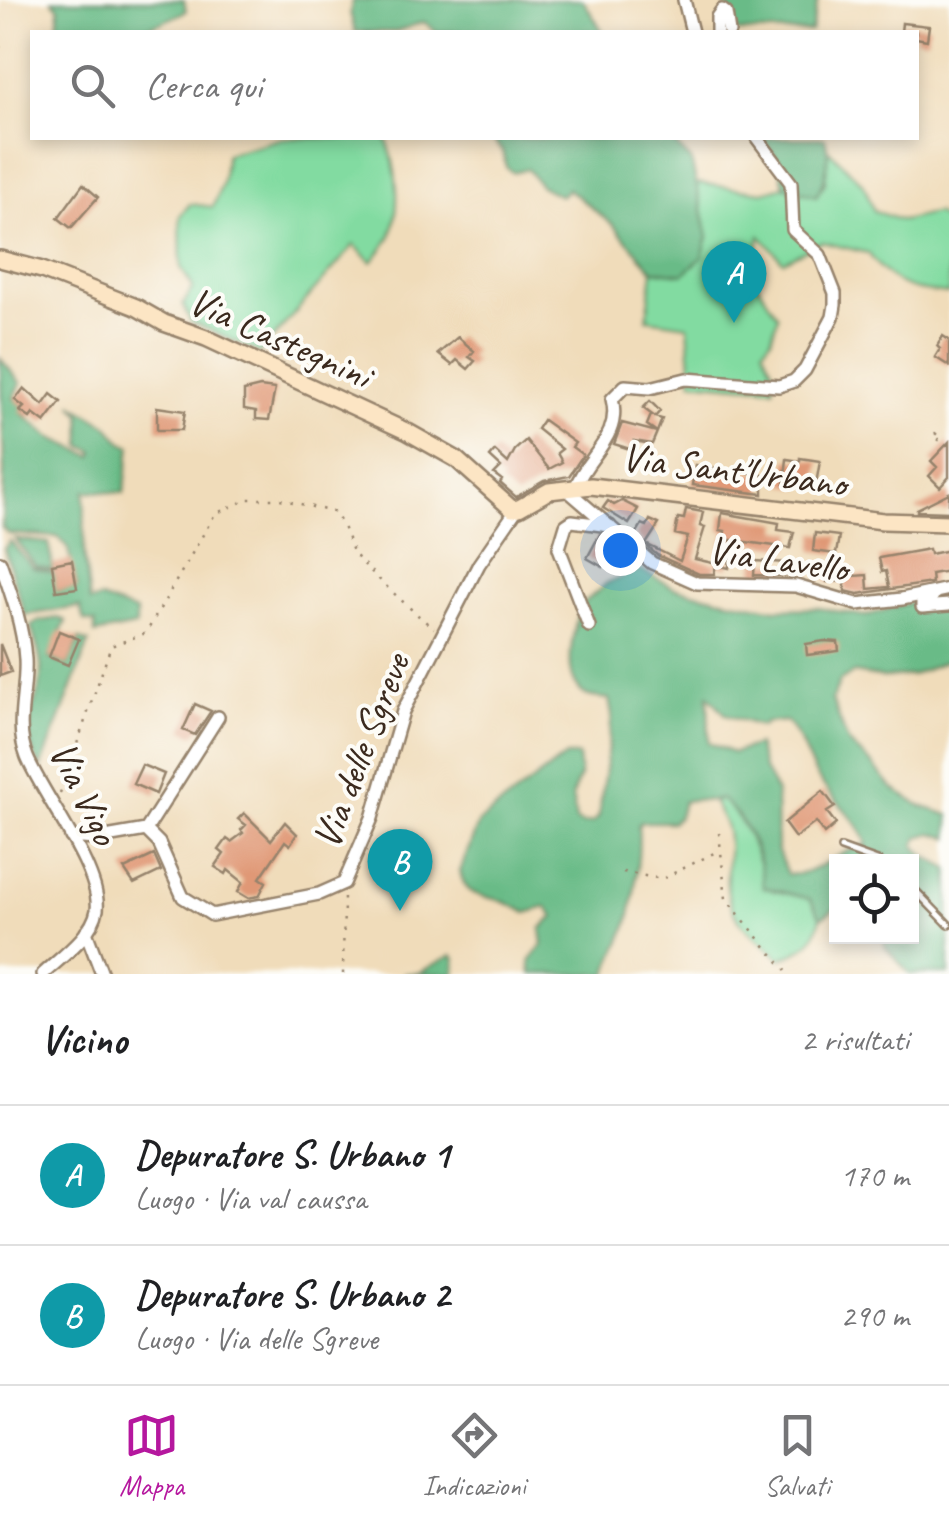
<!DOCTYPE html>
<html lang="it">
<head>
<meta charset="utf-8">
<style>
  body { margin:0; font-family:Caveat,sans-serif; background:#f2f2f2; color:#202124 }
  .controls { position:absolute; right:30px; bottom:30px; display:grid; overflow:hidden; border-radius:0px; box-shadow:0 5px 15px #0003 }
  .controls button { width:90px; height:90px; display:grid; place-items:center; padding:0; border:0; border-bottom:2px solid #e0e0e0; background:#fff; color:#202124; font:50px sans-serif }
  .you { position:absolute; left:620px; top:550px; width:35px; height:35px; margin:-25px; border:8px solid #fff; border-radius:50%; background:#1a73e8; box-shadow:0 0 0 15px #1a73e833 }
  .badge { display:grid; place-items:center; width:65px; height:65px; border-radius:50%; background:#b5179e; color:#fff; font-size:32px; font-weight:700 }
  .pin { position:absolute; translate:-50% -82px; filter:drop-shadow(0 2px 5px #0008) }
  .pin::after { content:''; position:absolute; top:52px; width:35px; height:30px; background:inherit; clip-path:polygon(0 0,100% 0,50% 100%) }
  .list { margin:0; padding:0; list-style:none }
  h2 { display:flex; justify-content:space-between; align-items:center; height:130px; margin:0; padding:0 40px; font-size:42px }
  h2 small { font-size:32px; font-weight:400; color:#757577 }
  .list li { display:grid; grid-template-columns:65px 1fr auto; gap:30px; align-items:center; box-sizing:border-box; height:140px; padding:0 40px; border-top:2px solid #e0e0e0 }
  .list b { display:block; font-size:38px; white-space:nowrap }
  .list p { margin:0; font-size:32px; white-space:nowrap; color:#757577 }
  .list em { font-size:32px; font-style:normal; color:#757577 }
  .icon { flex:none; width:55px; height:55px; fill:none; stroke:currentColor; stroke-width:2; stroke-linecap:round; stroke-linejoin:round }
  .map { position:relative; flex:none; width:949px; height:974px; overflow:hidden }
  .search { position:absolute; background:#fff; box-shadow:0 5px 15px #0003; left:30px; right:30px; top:30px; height:110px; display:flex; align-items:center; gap:25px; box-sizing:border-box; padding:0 35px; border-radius:0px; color:#757577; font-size:38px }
  .sheet { height:410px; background:#fff }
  nav { display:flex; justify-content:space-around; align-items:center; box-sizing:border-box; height:140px; border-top:2px solid #e0e0e0; background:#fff; font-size:28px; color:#757577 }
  nav a { display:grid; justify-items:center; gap:5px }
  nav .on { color:#b5179e }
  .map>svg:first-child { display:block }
  .green { fill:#82dba1; stroke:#5e8260; stroke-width:2.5 }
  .forest { fill:#69bb87; stroke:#527252; stroke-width:2.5; fill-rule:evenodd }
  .building { fill:#e09876 }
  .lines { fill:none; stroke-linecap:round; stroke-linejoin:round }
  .lane-casing { stroke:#96836c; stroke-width:10 }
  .street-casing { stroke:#96836c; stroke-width:16 }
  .secondary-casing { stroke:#96836c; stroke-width:20 }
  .path { stroke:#96836c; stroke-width:2.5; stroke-dasharray:2.5 8; stroke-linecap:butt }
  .lane { stroke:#fff; stroke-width:5 }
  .street { stroke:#fff; stroke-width:11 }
  .secondary { stroke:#fce5c4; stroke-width:15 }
  .labels { text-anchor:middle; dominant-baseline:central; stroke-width:8; stroke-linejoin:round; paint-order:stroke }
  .street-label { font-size:40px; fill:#3b2a1e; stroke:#fdfcf7 }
</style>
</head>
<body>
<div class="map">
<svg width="949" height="974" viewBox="0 0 949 974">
  <rect width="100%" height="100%" fill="#fdfcf7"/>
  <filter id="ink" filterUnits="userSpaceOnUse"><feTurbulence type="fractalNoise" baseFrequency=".01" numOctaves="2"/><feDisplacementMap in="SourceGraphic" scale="20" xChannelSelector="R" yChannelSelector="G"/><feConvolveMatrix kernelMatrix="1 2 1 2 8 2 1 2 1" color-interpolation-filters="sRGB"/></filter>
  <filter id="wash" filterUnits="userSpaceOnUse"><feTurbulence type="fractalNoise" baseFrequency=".0048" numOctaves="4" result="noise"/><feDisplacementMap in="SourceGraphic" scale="40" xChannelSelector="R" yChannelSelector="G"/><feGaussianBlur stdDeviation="2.25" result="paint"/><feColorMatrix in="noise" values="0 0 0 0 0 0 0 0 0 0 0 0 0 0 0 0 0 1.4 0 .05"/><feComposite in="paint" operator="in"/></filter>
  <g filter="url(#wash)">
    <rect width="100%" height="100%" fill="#f0dcba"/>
    <!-- green -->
    <path class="green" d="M283 138H386C397 167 402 204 391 235 388 244 378 254 372 262L354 245 260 353 191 322 183 305 193 287 181 268 180 216 190 204 213 207 222 184 226 154Z
      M828 149 864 185 874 211 902 221 936 213 949 225V294C907 290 894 288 868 253L822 242 783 261 760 236 752 276 778 316 771 339 763 349 775 373 773 388 692 381 688 325 647 319 653 270 683 274 708 237 696 183 763 192 784 186 816 196 825 183Z
      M721 799C751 824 755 859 771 890L811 899 821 918C815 943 804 950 780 959 764 941 742 932 732 908 722 884 730 862 728 838 727 825 720 814 713 802Z"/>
    <!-- forest -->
    <path class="forest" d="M52 0H184L186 11C136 38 111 33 57 32L59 8Z
      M353 0H583L603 32H437L424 22 394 32H355L350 12Z
      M715 0H818L811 32H734C732 18 732 3 715 0Z
      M492 138H669L691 160 708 237 702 258 683 274 653 270 612 224 568 189 560 196 541 186 527 169 512 172 506 167 503 152Z
      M763 138H825C831 157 827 179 816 196L784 186 779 162Z
      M0 358 21 383 14 398 24 407 21 412 50 437 92 456 94 451 82 446 81 414 72 404 107 425 123 443 131 446 124 493 85 491 84 552 90 602 101 599 136 612V626L95 634V623L84 621 80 607 25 615 4 549 10 541 33 568 54 573 57 591 77 587 68 548 58 537 9 534 2 528 4 471Z
      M15 539 49 543 53 570 35 566Z
      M641 570 675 588 718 598 776 609 819 608 865 616 949 591V660L913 675 885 678 854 673 840 681 832 700 848 742 874 766 892 788 921 806 949 815V838L932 833 919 837 915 845 925 856 949 869V974H910L885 947 884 937 912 936V862H836V908L821 918 810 899 763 887C761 854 748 821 721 799 708 804 696 796 683 802L679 816 672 822H641L638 826C641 847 634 907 626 929 620 944 612 958 608 974H532L530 961 543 945 541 929 554 917 547 907 527 913C520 909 512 905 504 902 483 893 466 901 460 871L479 822 566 756H578L580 776 572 795 576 821 583 824 594 822 599 816 612 716 609 699C598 697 586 699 579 689 562 669 575 630 579 607L607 583ZM708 695 726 715 762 727 764 723 786 721C803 741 804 754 816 775 831 800 859 817 867 845 838 849 816 878 787 874L777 849 776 791 763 768 757 745 733 753 709 743Z
      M58 618 66 621 49 658 68 665 79 639 89 643 41 768C11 718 43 709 41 666 40 653 34 639 31 626L39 621Z
      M452 955 455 959V974H402L418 973Z"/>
    <g id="blocks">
      <!-- building -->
      <path class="building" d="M902 23 929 26 927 40 916 38V32H901Z
        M83 184 98 197 71 228 58 218Z
        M943 336 949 340V366L935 357 940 349 937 346Z
        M458 337 474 351 469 357 475 361 468 369 457 360 452 365 438 354Z
        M260 387 275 389 269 420 256 419V411L244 409V391Z
        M24 388 43 405 51 394 61 402 45 423 33 414 30 418 20 411 24 407 15 400Z
        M650 401 660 411 655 417 662 419 657 432 647 425 651 415 655 417 643 408Z
        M157 407 185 411 182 430H157Z
        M543 420 575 443 572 447 583 455 569 476 544 481 516 497 500 483 502 480 494 474 501 467 490 457 495 451 508 463 515 450 526 440 549 469 562 462 557 453 562 449 537 429Z
        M622 423 657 432 652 444 634 441 633 450 614 444Z
        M949 442V477L940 487 929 476 937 467 931 461Z
        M800 458 820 461 816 484 802 481 801 488 784 485 787 459 800 461Z
        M695 465 763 475V494L692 485Z
        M949 493V512L917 511V509Z
        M608 501 614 505 622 501 638 509 629 524 603 508Z
        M686 509 703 512 700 526 705 527 695 559 717 564 725 531 720 530 722 513 779 523 778 530 794 532 790 548 731 540 729 568 716 565 714 574H699L657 555 635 536 642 524 647 526 650 520 659 524 646 544 680 561 688 537 675 534 678 518 684 519Z
        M815 533 839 536 836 554 813 551Z
        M600 534 615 544 603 567 587 558Z
        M929 549 930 554 949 550V571L931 574 932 583 858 594 845 591V581L827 582V574L854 573V576L867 575 868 589 889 587 886 571 882 572 879 558Z
        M72 560 77 588 56 591 52 564Z
        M755 561 787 563 786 576 754 575Z
        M59 631 79 639 68 665 49 657Z
        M824 641 838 642 839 651 807 655 806 644Z
        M0 644 11 672 0 676Z
        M195 704 211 711 195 735 183 730Z
        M142 765 164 774 156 794 133 784Z
        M823 791 835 807 827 812 836 824 824 834 816 822 795 838 784 823Z
        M244 813 271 840 285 822 297 834 290 845 285 841 260 878 266 882 259 896 248 898 238 892 243 882 228 870 226 874 215 867 224 854 219 850 227 839 231 842 243 833 241 830 246 825 238 819Z
        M154 855 161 871 134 884 124 869Z"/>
    </g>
  </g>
  <g filter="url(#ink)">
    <use href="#blocks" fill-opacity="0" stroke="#96836c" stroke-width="2.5"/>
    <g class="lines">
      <defs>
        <path id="lane" d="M841 848 880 862
          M912 887 949 925"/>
        <path id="street" d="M684 0 692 32
          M717 32V17L722 10 726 13 729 32
          M576 486C587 456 622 437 612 399L625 386 650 388 686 379 779 386 794 381 805 370 833 317 835 305V293L820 255 793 230 791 183 757 138
          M565 488 652 563 697 583 796 586 857 604 902 599 949 589
          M0 562C11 593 23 626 25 659 27 693 14 724 27 757 43 796 102 871 97 910 93 935 60 958 43 974
          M933 596 922 601V607L949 605
          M589 626 559 548 566 525 572 521 610 526
          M146 830 218 717
          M71 837 94 839 146 830 159 843 183 897 212 915 319 894 344 883 372 818 403 711 479 564 517 509
          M86 932 102 974"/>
        <path id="secondary" d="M0 259 42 270 136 307 164 323 206 338 408 432 456 459 512 509 519 508 549 491 591 486 883 521 949 523"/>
      </defs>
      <!-- lane casing -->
      <use href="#lane" class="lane-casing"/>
      <!-- street casing -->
      <use href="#street" class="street-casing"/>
      <!-- secondary casing -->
      <use href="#secondary" class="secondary-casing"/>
      <!-- path -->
      <path class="path" d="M0 25V48
        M935 433 941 438 939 440 933 434Z
        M60 793 111 646 146 633 215 514 248 499H280L333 512C344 523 347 539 354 553 359 562 427 625 434 628
        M719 833 726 899 789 974
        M623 872 662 879 718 851
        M343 974 344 894"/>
      <!-- lane -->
      <use href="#lane" class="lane"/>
      <!-- street -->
      <use href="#street" class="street"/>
      <!-- secondary -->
      <use href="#secondary" class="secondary"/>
    </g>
  </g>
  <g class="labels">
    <!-- street labels -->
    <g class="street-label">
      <text transform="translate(280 338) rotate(24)">Via Castegnini</text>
      <text transform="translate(734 470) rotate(7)">Via Sant'Urbano</text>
      <text transform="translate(778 559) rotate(8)">Via Lavello</text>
      <text transform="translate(361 751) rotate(-69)">Via delle Sgreve</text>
      <text transform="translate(84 793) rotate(64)">Via Vigo</text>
    </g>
  </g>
</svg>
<div class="controls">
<button><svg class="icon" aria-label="locate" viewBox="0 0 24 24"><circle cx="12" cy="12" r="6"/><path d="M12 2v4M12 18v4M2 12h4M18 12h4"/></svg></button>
</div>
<div class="you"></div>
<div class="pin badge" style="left:734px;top:323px;background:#0f9aa8">A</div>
<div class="pin badge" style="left:400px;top:911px;background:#0f9aa8">B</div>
<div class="search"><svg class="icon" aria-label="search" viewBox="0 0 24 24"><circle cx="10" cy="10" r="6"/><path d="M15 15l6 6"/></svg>Cerca qui</div>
</div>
<section class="sheet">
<h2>Vicino<small>2 risultati</small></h2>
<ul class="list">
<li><span class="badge" style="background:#0f9aa8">A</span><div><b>Depuratore S. Urbano 1</b><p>Luogo · Via val caussa</p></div><em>170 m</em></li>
<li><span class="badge" style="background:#0f9aa8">B</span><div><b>Depuratore S. Urbano 2</b><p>Luogo · Via delle Sgreve</p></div><em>290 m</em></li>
</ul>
</section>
<nav>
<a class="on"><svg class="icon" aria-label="map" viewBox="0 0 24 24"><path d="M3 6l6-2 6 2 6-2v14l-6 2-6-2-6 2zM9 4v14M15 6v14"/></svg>Mappa</a>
<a><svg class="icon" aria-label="directions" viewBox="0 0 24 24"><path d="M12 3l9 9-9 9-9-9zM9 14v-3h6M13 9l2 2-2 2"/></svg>Indicazioni</a>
<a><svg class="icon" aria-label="saved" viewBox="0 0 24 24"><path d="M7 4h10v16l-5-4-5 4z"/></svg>Salvati</a>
</nav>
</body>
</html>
